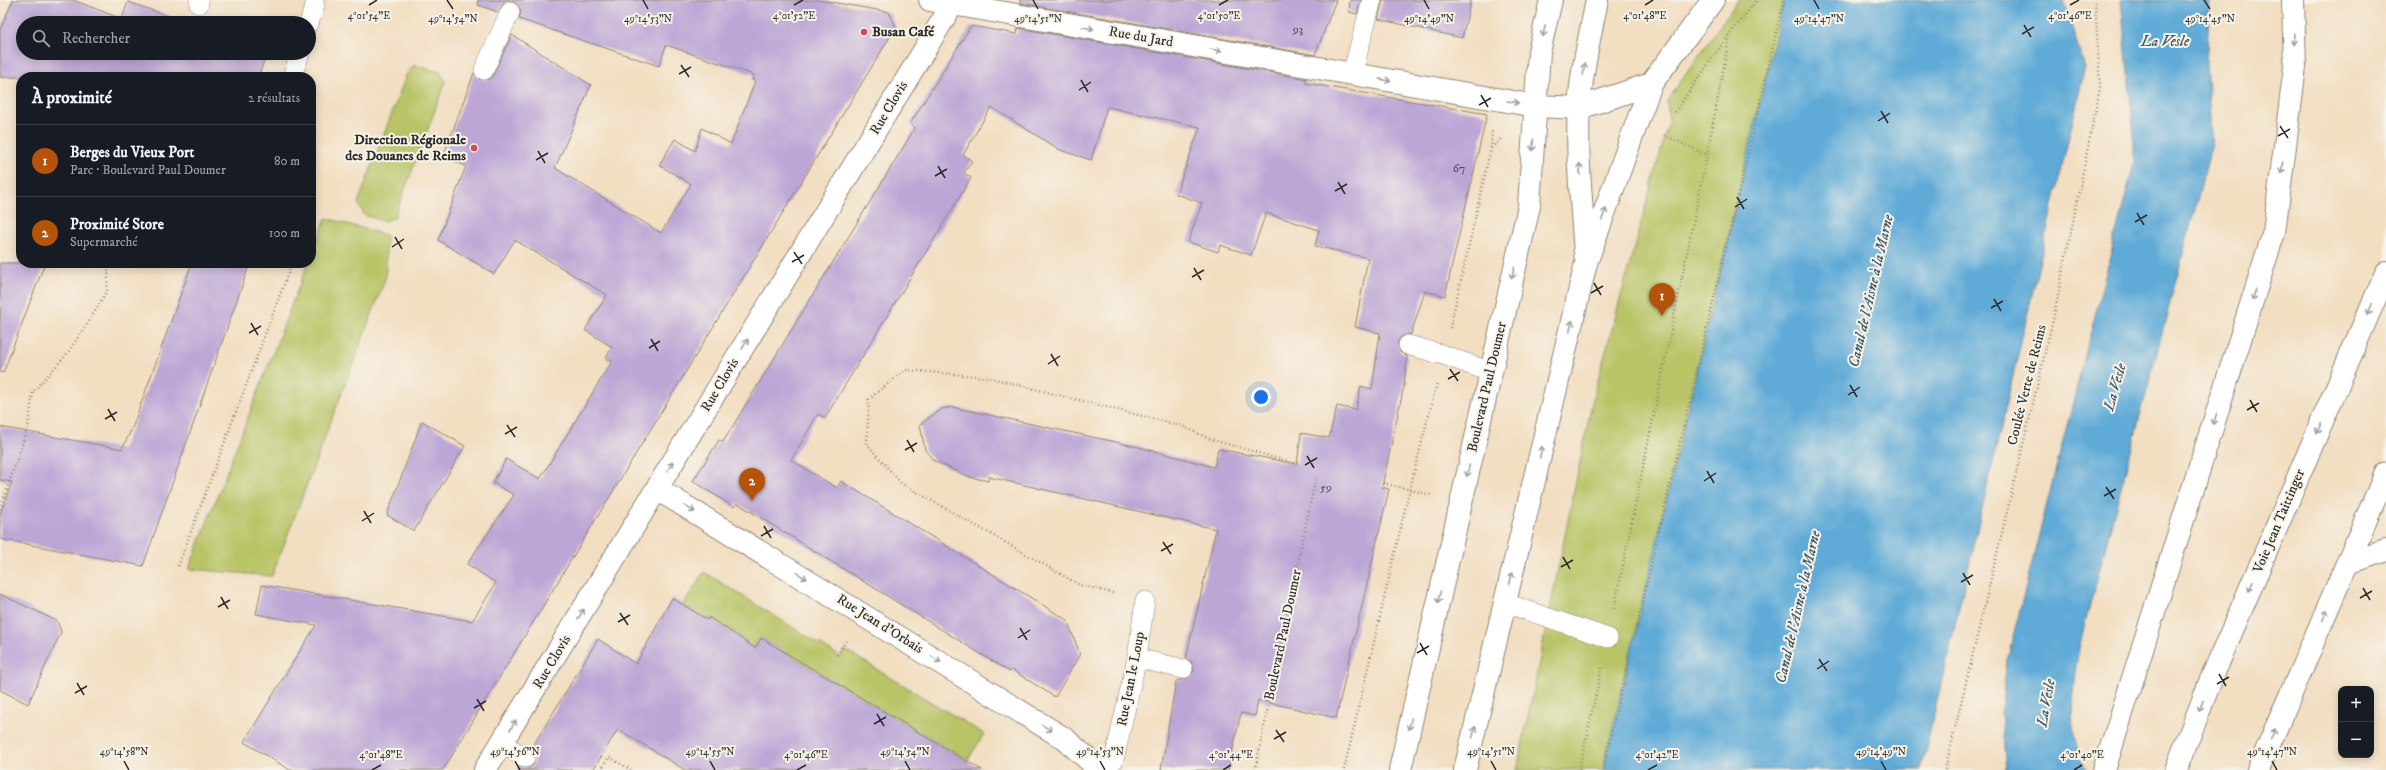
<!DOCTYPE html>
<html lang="fr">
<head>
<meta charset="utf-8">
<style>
  body { margin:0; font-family:"IM FELL DW Pica",serif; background:#20242c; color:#f1f3f6 }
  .controls { position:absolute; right:12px; bottom:12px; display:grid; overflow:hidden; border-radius:8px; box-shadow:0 2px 10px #0003 }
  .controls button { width:36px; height:36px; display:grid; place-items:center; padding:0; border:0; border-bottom:1px solid #363941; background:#171b24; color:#f1f3f6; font:20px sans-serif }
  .you { position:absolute; left:1261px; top:397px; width:14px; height:14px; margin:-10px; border:3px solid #fff; border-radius:50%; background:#1a73e8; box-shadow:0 0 0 6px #1a73e833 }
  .badge { display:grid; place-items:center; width:26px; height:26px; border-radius:50%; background:#b45309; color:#fff; font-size:13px; font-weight:700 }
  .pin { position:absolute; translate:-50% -33px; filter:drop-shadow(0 1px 2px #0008) }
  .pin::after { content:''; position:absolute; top:21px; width:14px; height:12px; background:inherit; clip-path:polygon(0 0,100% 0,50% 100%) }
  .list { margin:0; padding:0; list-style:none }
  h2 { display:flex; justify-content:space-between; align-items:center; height:52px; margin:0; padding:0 16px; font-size:17px }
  h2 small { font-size:13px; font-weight:400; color:#9ea1a6 }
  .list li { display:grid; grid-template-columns:26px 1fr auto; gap:12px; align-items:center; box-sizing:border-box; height:72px; padding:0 16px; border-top:1px solid #363941 }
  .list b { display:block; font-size:15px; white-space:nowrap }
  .list p { margin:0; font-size:13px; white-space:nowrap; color:#9ea1a6 }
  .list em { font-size:13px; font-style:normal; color:#9ea1a6 }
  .icon { flex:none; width:22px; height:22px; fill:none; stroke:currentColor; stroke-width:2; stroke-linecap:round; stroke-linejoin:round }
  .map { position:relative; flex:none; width:2386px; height:770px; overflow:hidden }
  .search { position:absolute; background:#171b24; box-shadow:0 2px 10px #0003; left:16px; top:16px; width:300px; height:44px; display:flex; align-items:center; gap:10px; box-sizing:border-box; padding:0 14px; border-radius:22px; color:#9ea1a6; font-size:15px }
  .panel { position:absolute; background:#171b24; box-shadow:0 2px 10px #0003; left:16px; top:72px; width:300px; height:196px; border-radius:16px }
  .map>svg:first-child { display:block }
  .green { fill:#b8c466; stroke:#727848 }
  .water { fill:#5faad7; stroke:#456a81 }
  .building { fill:#bba6d5 }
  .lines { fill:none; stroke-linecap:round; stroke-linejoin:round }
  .service-casing { stroke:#8e8476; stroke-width:20 }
  .minor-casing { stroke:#8e8476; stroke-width:24 }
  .secondary-casing { stroke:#8e8476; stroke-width:24 }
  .motorway-casing { stroke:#8e8476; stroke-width:24 }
  .path { stroke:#8e8476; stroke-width:2.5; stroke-dasharray:1 3; stroke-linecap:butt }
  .service { stroke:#fff; stroke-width:19 }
  .minor { stroke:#fff; stroke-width:22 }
  .secondary { stroke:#fff; stroke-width:22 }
  .motorway { stroke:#fff; stroke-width:22 }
  .oneway { stroke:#a0a0a0 }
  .ticks { fill:none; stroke:#2b2b2b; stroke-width:1.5 }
  .poi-dot { fill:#d1495b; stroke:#f7f3e8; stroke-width:1.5 }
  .labels { text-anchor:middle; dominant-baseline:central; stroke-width:4; stroke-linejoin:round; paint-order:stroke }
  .number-label { font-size:12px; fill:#4f4a56 }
  .poi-label { font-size:14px; font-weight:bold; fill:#2b2b2b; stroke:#f7f3e8; text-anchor:start }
  .street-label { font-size:14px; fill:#2b2b2b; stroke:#f7f3e8 }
  .water-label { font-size:15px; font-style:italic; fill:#3d5767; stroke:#f7f3e8 }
  .ticks-label { font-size:10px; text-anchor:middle; fill:#2b2b2b; stroke:#f7f3e8; stroke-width:4; stroke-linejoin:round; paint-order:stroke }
</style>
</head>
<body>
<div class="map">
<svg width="2386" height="770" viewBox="0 0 2386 770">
  <rect width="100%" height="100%" fill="#f7f3e8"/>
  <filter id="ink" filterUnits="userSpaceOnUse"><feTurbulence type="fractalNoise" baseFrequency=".025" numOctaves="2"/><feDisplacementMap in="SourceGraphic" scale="8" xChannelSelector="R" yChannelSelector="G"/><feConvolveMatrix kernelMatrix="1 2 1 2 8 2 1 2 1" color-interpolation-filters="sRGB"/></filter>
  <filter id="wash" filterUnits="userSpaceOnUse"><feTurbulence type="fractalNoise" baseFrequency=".012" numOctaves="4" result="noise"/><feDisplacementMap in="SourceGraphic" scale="16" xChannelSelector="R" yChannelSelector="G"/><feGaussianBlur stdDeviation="0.9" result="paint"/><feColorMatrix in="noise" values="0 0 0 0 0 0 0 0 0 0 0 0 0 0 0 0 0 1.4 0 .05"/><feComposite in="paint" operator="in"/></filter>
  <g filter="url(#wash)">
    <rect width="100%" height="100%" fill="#f2dec1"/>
    <!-- green -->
    <path class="green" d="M1738 0H1784L1603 770H1517L1593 398 1669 121 1667 101Z
      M414 65 440 72 446 81 394 218 384 221 364 215 358 203 407 73Z
      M326 218 386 235V277L272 576 189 569 308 263H311V256Z
      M704 572 837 655 841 657 845 650 984 734 967 761 761 638 754 648 739 640 741 637 733 631 731 634 716 625 718 622 710 617 708 620 683 605Z"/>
    <!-- water -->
    <path class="water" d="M1784 0H2063L2085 68 1921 770H1603Z
      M2121 0H2210L2206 65 2212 144 2080 643C2072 688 2065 728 2086 770H2006L2001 714 2007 660 2134 163V137Z"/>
    <g id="blocks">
      <!-- building -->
      <path class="building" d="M13 0H73L122 19 128 2 189 23H23V53H267L258 77H0V30Z
        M478 0H819L889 12 896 27 443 770H290L244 742 316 625 256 614 262 585 472 621 496 583 467 564 514 495 493 483 506 459 540 479 612 361 606 358 612 347 585 330 607 295 515 240 494 274 438 240 466 166 443 157 474 73 480 80 491 79 512 35 591 85 555 168 661 233 691 184 659 165 675 139 695 151 702 128 731 144 755 81 752 80 754 75 666 45 659 66 519 19 521 10 514 2 504 3 498 12 478 5Z
        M1020 0H1336L1315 55 1020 3Z
        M1350 0H1361L1357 14 1349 12Z
        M1383 0H1471L1462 38 1378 19Z
        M971 26 1017 34 1018 28 1307 79 1305 83 1487 114 1445 296 1425 291 1411 334 1401 337 1397 342 1400 352 1407 356 1404 386 1382 487 1389 489 1336 718 1258 700 1255 716 1241 713 1228 770H1161L1176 681 1186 679 1194 671 1191 661 1186 658 1216 529 989 477 988 481 970 477 934 461 925 450 920 424 942 409 952 407 1139 447 1214 467 1218 449 1297 464 1301 433 1329 438 1337 406 1356 410 1361 386 1372 389 1380 333 1355 327 1368 258 1315 246 1319 230 1266 213 1251 255 1220 245 1218 252 1188 242 1202 203 1176 194 1200 127 1107 107 1091 160 1060 150 991 107 963 155 972 161 964 173 971 178 825 418 818 414 791 460 837 488 841 481 1067 620 1080 654 1055 697 1012 670 1010 672 737 503 734 507 693 481 719 440 723 442 915 128 910 124Z
        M0 263H45L3 373 0 372Z
        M192 263H250L143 566 0 539V514L12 482 0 480V427L122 449 133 426Z
        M422 421 465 446 414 531 387 515Z
        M0 594 57 621 61 632 28 704 0 690Z
        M672 598 708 620 709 617 755 648 761 638 982 770H685L618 729 593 770H518L519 767 530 768 534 764 535 753 531 749 598 639 636 664Z"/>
    </g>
  </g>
  <g filter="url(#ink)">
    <use href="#blocks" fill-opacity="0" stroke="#8e8476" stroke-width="1"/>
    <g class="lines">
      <defs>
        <path id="service" d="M199 4V0
          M309 23 315 5
          M484 70 510 12
          M1352 74 1372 0
          M292 77 300 53
          M1408 345 1444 355 1490 372
          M1505 603 1608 638
          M1137 658 1183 669
          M502 743 525 758
          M1095 768 1114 760 1137 658 1145 601"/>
        <path id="minor" d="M930 0 1536 106
          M657 489 1065 739 1090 761 1096 770
          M485 770 955 0"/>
        <path id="secondary" d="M1536 106 1579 108 1651 84
          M1585 254C1582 206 1576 156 1579 108 1581 72 1590 36 1597 0
          M1400 770 1529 206 1539 52 1551 0
          M1465 770 1586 263 1651 84 1713 0"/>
        <path id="motorway" d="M2347 563 2386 550
          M2104 770 2274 232 2295 67 2293 0
          M2176 770 2212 677 2386 273
          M2258 770 2386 473"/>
      </defs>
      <!-- service casing -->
      <use href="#service" class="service-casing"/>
      <!-- minor casing -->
      <use href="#minor" class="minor-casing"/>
      <!-- secondary casing -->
      <use href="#secondary" class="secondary-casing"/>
      <!-- motorway casing -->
      <use href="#motorway" class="motorway-casing"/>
      <!-- path -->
      <path class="path" d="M1675 112 1722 44 1757 0
        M1664 135 1707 155 1730 34
        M1491 148 1502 138
        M311 201 314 203 311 212
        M1450 328 1491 148 1492 129
        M1383 483 1431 495
        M0 509 28 427 33 392 67 354 91 318 107 291 109 263
        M178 566 292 263
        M1113 593 1080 585 901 483 867 444 869 399 905 370 987 377 1182 426 1210 439 1297 464
        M1614 609 1707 155
        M1636 629 1784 0
        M837 655 846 641
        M601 770 609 757 631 770
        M1255 770 1316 476
        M1344 770 1410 488 1437 383
        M1579 770 1602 667
        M1603 770 1629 658
        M1945 770 2053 320 2100 88 2095 0"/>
      <!-- service -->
      <use href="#service" class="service"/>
      <!-- minor -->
      <use href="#minor" class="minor"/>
      <!-- secondary -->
      <use href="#secondary" class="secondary"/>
      <!-- motorway -->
      <use href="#motorway" class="motorway"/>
    </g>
    <!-- one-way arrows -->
    <defs><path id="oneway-shaft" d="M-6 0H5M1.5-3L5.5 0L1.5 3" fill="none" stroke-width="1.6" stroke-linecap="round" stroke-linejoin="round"/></defs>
    <g class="oneway">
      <use href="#oneway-shaft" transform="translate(1088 28) rotate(10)"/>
      <use href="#oneway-shaft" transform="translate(1544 31) rotate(102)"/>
      <use href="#oneway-shaft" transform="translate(2294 39) rotate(88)"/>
      <use href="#oneway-shaft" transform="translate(1216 50) rotate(10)"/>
      <use href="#oneway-shaft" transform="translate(1584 69) rotate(-83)"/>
      <use href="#oneway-shaft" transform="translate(1385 80) rotate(10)"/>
      <use href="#oneway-shaft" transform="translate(1513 102) rotate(10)"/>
      <use href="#oneway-shaft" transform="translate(1533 145) rotate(94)"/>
      <use href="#oneway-shaft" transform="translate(2282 168) rotate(97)"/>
      <use href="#oneway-shaft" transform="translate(1580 169) rotate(-93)"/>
      <use href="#oneway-shaft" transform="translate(1604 214) rotate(-70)"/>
      <use href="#oneway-shaft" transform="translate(1513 273) rotate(104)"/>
      <use href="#oneway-shaft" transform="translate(2254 295) rotate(108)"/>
      <use href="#oneway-shaft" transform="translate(2370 309) rotate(113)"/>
      <use href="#oneway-shaft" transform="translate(1571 326) rotate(-77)"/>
      <use href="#oneway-shaft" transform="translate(745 344) rotate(-59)"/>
      <use href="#oneway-shaft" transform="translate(2215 419) rotate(108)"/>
      <use href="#oneway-shaft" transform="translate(2319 428) rotate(113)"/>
      <use href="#oneway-shaft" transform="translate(1541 452) rotate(-77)"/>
      <use href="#oneway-shaft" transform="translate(670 467) rotate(-59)"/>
      <use href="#oneway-shaft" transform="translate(1468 471) rotate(103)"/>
      <use href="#oneway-shaft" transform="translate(690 509) rotate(31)"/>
      <use href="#oneway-shaft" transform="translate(802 576) rotate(31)"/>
      <use href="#oneway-shaft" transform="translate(1511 578) rotate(-77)"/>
      <use href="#oneway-shaft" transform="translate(2251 586) rotate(113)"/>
      <use href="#oneway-shaft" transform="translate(1439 597) rotate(103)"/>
      <use href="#oneway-shaft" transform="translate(581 614) rotate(-59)"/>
      <use href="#oneway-shaft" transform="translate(2325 615) rotate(-67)"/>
      <use href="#oneway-shaft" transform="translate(936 659) rotate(32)"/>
      <use href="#oneway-shaft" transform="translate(2201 706) rotate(111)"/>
      <use href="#oneway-shaft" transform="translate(1410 724) rotate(103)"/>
      <use href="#oneway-shaft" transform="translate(513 725) rotate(-59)"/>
      <use href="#oneway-shaft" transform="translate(1047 728) rotate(31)"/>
      <use href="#oneway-shaft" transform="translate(1474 732) rotate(-76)"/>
      <use href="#oneway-shaft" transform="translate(2273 734) rotate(-67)"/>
    </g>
  </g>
  <!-- ticks -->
  <path class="ticks" d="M447 0 453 9M643 0 648 9M1033 0 1038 9M1424 0 1429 9M1814 0 1819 9M2204 0 2210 9M369 5 377 0M794 5 803 0M1219 5 1228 0M1645 5 1653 0M2070 5 2079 0M2024 25 2031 37M2022 34 2034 27M681 65 689 77M679 74 691 67M1081 80 1088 92M1079 90 1091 82M1481 95 1488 107M1479 105 1491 98M1881 111 1888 123M1878 121 1890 113M2280 126 2288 138M2278 136 2290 129M538 151 545 163M536 160 548 153M938 166 945 178M935 176 947 169M1338 182 1345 194M1335 191 1347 184M1737 197 1744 209M1735 207 1747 199M2137 213 2144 225M2135 222 2147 215M395 237 402 249M392 247 404 239M794 252 802 264M792 262 804 255M1194 268 1201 280M1192 277 1204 270M1594 283 1601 295M1591 293 1603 286M1994 299 2001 311M1991 308 2003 301M251 323 258 335M249 333 261 326M651 339 658 351M649 348 660 341M1051 354 1058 366M1048 364 1060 356M1450 369 1458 381M1448 379 1460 372M1850 385 1857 397M1848 395 1860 387M2250 400 2257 412M108 409 115 421M2247 410 2259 403M105 419 117 412M507 425 515 437M505 434 517 427M907 440 914 452M905 450 917 443M1307 456 1314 468M1305 465 1317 458M1707 471 1714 483M1704 481 1716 473M2106 487 2114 499M2104 496 2116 489M364 511 371 523M362 521 374 513M764 526 771 538M761 536 773 529M1163 542 1171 554M1161 551 1173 544M1563 557 1570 569M1561 567 1573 560M1963 573 1970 585M1961 582 1973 575M2363 588 2370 600M221 597 228 609M2360 598 2372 591M218 607 230 600M620 613 628 625M618 622 630 615M1020 628 1027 640M1018 638 1030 630M1420 643 1427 655M1417 653 1429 646M1819 659 1827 671M1817 669 1829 661M2219 674 2226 686M77 683 84 695M2217 684 2229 677M75 693 87 686M477 699 484 711M474 708 486 701M877 714 884 726M874 724 886 717M1276 730 1284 742M1274 739 1286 732M124 761 129 770M515 761 520 770M710 761 715 770M905 761 910 770M1100 761 1105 770M1491 761 1496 770M1881 761 1886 770M2272 761 2277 770M372 770 381 765M797 770 806 765M1223 770 1231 765M1648 770 1657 765M2074 770 2082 765"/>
  <!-- markers -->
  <g class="poi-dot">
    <circle cx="864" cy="32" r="4"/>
    <circle cx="474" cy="148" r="4"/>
  </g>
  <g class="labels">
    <!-- number labels -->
    <g class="number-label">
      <text x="1298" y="29">93</text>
      <text x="1459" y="168">67</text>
      <text x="1326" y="487">59</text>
    </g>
    <!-- poi labels -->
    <g class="poi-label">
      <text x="872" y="32">Busan Café</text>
      <text x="466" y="140" text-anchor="end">Direction Régionale<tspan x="466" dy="16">des Douanes de Reims</tspan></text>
    </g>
    <!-- street labels -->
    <g class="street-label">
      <text transform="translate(1141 37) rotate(10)">Rue du Jard</text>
      <text transform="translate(889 108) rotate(-59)">Rue Clovis</text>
      <text transform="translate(720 385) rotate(-59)">Rue Clovis</text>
      <text transform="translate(2027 385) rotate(-76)">Coulée Verte de Reims</text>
      <text transform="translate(1487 387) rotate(-77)">Boulevard Paul Doumer</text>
      <text transform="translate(2279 521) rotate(-67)">Voie Jean Taittinger</text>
      <text transform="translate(880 624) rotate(32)">Rue Jean d'Orbais</text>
      <text transform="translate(1283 635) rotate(-78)">Boulevard Paul Doumer</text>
      <text transform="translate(552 662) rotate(-59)">Rue Clovis</text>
      <text transform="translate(1131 679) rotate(-79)">Rue Jean le Loup</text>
    </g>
    <!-- water labels -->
    <g class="water-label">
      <text x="2165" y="41">La Vesle</text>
      <text transform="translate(1871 291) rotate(-77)">Canal de l'Aisne à la Marne</text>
      <text transform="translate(2115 387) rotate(-74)">La Vesle</text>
      <text transform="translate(1798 607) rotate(-77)">Canal de l'Aisne à la Marne</text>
      <text transform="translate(2046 703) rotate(-80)">La Vesle</text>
    </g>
  </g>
  <g class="ticks-label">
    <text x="2070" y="19">4°01'46"E</text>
    <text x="369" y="19">4°01'54"E</text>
    <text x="794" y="19">4°01'52"E</text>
    <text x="1219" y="19">4°01'50"E</text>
    <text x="1645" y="19">4°01'48"E</text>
    <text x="2210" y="22">49°14'45"N</text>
    <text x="453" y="22">49°14'54"N</text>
    <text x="648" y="22">49°14'53"N</text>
    <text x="1038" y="22">49°14'51"N</text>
    <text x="1429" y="22">49°14'49"N</text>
    <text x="1819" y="22">49°14'47"N</text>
    <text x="124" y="755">49°14'58"N</text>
    <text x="515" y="755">49°14'56"N</text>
    <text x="710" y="755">49°14'55"N</text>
    <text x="905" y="755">49°14'54"N</text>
    <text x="1100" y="755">49°14'53"N</text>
    <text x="1491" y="755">49°14'51"N</text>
    <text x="1881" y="755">49°14'49"N</text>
    <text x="2272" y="755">49°14'47"N</text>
    <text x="381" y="758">4°01'48"E</text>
    <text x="806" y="758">4°01'46"E</text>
    <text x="1231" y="758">4°01'44"E</text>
    <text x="1657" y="758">4°01'42"E</text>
    <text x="2082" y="758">4°01'40"E</text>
  </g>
</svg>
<div class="controls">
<button>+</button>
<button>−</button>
</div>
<div class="you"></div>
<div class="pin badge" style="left:1662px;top:316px">1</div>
<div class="pin badge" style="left:752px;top:501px">2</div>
<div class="search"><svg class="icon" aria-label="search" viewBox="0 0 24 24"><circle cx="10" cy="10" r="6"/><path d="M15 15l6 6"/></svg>Rechercher</div>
<section class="panel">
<h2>À proximité<small>2 résultats</small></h2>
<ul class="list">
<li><span class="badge">1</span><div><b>Berges du Vieux Port</b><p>Parc · Boulevard Paul Doumer</p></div><em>80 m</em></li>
<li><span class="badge">2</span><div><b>Proximité Store</b><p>Supermarché</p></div><em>100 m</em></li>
</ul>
</section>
</div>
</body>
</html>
